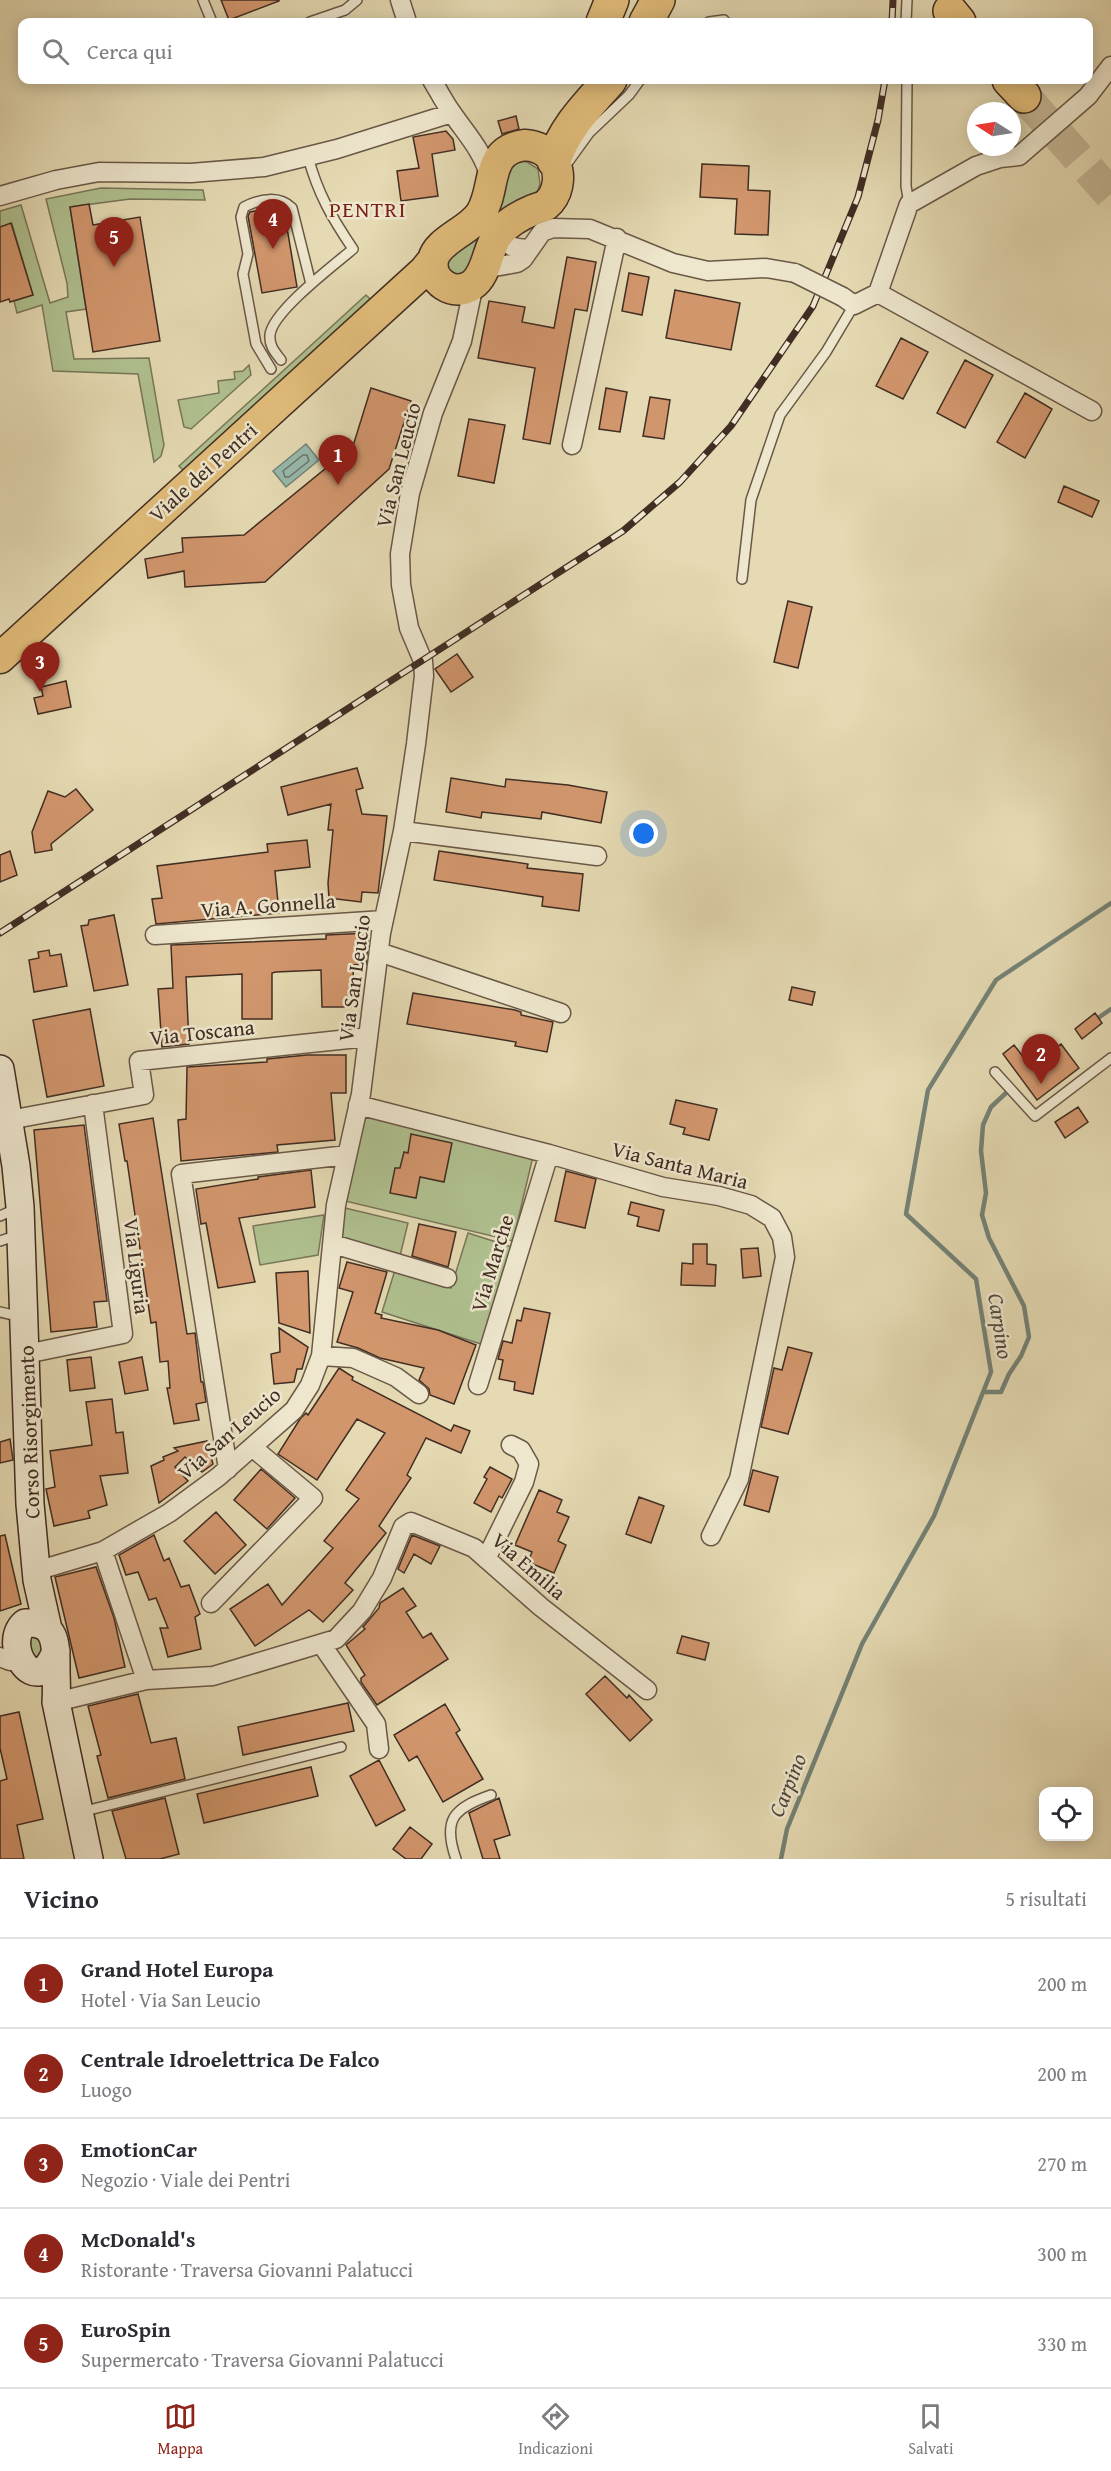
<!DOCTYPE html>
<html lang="it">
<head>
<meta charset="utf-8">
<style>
  body { margin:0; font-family:"Gentium Book Plus",serif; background:#f2f2f3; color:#2b2b33 }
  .controls { position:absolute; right:18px; bottom:18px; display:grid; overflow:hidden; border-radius:12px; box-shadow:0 3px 15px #0003 }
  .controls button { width:54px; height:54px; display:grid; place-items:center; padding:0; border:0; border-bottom:2px solid #e1e1e2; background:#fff; color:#2b2b33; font:30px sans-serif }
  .compass { position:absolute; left:967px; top:102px; width:54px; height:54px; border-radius:50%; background:#fff; box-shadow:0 3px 15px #0003; rotate:282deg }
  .you { position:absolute; left:644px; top:834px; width:21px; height:21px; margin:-15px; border:4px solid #fff; border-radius:50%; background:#1a73e8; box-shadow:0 0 0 9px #1a73e833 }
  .badge { display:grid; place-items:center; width:39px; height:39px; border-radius:50%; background:#8f2418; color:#fff; font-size:20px; font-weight:700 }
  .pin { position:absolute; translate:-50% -50px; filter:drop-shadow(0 2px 3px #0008) }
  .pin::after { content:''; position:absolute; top:32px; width:21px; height:18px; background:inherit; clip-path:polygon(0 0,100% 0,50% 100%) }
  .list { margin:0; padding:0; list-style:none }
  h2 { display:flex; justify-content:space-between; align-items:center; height:78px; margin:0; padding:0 24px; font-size:26px }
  h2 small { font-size:20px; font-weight:400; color:#7c7c81 }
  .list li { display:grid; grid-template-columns:39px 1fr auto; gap:18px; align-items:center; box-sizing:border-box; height:90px; padding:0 24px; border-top:2px solid #e1e1e2 }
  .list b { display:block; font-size:22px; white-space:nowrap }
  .list p { margin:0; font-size:20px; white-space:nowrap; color:#7c7c81 }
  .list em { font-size:20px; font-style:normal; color:#7c7c81 }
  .icon { flex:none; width:33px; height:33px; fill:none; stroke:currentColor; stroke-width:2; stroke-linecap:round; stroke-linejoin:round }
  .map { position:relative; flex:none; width:1111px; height:1859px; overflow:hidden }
  .search { position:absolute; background:#fff; box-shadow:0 3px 15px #0003; left:18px; right:18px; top:18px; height:66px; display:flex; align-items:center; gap:15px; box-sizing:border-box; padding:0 21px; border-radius:12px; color:#7c7c81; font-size:22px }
  .sheet { height:528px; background:#fff }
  nav { display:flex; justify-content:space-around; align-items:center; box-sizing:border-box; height:84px; border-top:2px solid #e1e1e2; background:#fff; font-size:16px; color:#7c7c81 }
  nav a { display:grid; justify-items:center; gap:3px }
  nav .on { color:#8f2418 }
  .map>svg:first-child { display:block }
  .green { fill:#b0c190; stroke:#78775a; stroke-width:1.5 }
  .water { fill:#96baae; stroke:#748276; stroke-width:1.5 }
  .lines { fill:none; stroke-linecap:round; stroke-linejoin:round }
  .shore { stroke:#6c7468; stroke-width:1.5 }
  .stream { stroke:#748276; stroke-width:4.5 }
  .building { fill:#d2966d; stroke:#412d23; stroke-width:1.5 }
  .highway-tunnel { stroke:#c4b796; stroke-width:33; stroke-dasharray:33 16; stroke-linecap:butt }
  .lane-casing { stroke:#6a5847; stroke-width:12 }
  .street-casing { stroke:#6a5847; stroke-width:21 }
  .secondary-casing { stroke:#412d23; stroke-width:30 }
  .primary-casing { stroke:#412d23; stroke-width:33 }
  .highway-casing { stroke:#412d23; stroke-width:36 }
  .lane { stroke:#eee7ce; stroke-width:9 }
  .street { stroke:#eee7ce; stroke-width:18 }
  .secondary { stroke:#eee7ce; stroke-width:27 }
  .primary { stroke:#e2bd7a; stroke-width:30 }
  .highway { stroke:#e2bd7a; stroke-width:33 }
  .rail-casing { stroke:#412d23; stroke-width:7 }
  .rail { stroke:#eee7ce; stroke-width:4.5; stroke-dasharray:14; stroke-linecap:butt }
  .street-bridge-casing { stroke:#6a5847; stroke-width:21; stroke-linecap:butt }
  .street-bridge { stroke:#eee7ce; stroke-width:18 }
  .labels { text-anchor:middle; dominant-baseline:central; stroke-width:5; stroke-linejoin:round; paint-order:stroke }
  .street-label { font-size:21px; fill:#412d23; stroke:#eee7ce }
  .neighbourhood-label { font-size:22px; letter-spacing:1.5px; fill:#7a1f14; stroke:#eee7ce }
  .water-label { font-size:22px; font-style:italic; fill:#52493f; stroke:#eee7ce }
</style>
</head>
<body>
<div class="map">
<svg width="1111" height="1859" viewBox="0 0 1111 1859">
  <rect width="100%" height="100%" fill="#e5dab3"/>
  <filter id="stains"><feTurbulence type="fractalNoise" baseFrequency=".00333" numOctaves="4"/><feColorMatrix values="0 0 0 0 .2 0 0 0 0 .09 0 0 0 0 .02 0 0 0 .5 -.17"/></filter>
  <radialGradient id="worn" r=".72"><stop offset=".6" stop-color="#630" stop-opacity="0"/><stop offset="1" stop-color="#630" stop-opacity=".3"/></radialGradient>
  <!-- green -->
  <path class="green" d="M520 161 527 162 538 169 540 184 538 190 473 269 458 276 449 269 447 262 506 173 513 164Z
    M101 188 203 190 205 200 130 199 70 207 86 309 66 312 74 359 149 358 164 445 161 456 154 462 138 374 53 371 42 305 17 313 14 301 33 295 12 224 0 227V211L21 205 50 303 68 297 67 283 46 199Z
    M366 295 371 300 184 471 179 466Z
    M249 365 251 375 191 429 184 427 178 400 219 393 218 381 235 379 234 372 243 371Z
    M363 1111 534 1152 513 1241 341 1200Z
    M345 1208 408 1223 399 1260 337 1240Z
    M324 1215 318 1255 260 1265 253 1226Z
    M468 1233 512 1247 481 1344 382 1312 395 1270 451 1288Z
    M35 1635 45 1645 38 1658H34L25 1639Z"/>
  <!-- water -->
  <path class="water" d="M306 444 319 460 286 487 273 471Z"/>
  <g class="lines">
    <!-- shore -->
    <path class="shore" d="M303 455H307L309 461 289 477H285L283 471Z"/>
    <!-- stream -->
    <path class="stream" d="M1098 1018 1111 1009
      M984 1392H1001L1009 1374 1021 1356 1029 1337 1024 1306 989 1238 982 1215 986 1193 981 1151 983 1125 991 1107 1006 1093
      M781 1859 787 1829 862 1644 934 1516 991 1372 976 1279 906 1214 928 1090 996 980 1111 903"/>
  </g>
  <!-- building -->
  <path class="building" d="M221 0H279V1L229 20Z
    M516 116 519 129 502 134 498 121Z
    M446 131 453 139 455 150 432 154 438 196 401 201 397 171 419 168 413 137Z
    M702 164 749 166 748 190 770 191 768 235 735 234 737 199 700 197Z
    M89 204 93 225 140 217 160 341 93 352 70 207Z
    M276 207 284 210 297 287 262 293 248 216 250 212Z
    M11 223 33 295 10 302 9 299 0 302V227Z
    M567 257 596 262 587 311 575 309 550 444 523 439 535 368 478 358 489 301 525 307 522 322 554 328Z
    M629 273 649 277 642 315 622 311Z
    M675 290 740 303 731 350 666 338Z
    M901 338 928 352 903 399 876 386Z
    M965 360 993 375 965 428 937 413Z
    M371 388 411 401 389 469 265 582 185 587 184 571 148 578 145 559 183 552 182 538 244 535 353 446Z
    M606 388 627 392 620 432 599 429Z
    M1025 393 1052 409 1025 458 997 442Z
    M650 397 670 400 664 439 643 436Z
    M469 419 505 425 494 483 458 476Z
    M1064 486 1099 501 1092 517 1058 502Z
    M788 601 812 607 798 668 774 662Z
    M457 654 473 677 451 692 435 669Z
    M66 681 71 707 38 714 34 698 43 696 41 687Z
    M357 768 363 788 356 790 362 814 387 816 378 893 362 892 361 902 329 898 328 883 333 830H328L331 804 288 815 281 787Z
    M451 778 505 787 506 779 568 785 607 792 601 823 542 812 541 819 482 812 481 818 446 812Z
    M76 789 93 810 51 844 52 850 35 853 32 832 48 791 65 797Z
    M307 840 310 867 275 871 279 913 156 924 152 899 162 898 157 866 268 852 267 844Z
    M10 851 17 875 0 882V855Z
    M439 851 528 864 527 868 583 874 579 911 542 906 543 897 434 880Z
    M114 915 128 985 94 991 81 926 88 925 89 920Z
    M369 933 366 964 353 965 354 1007H322L321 970 276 972 272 973V1019H242V974L186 977 189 1044 162 1047 158 989 173 988 171 945 326 939V935Z
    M49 950 50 956 61 954 67 986 34 992 29 960 39 958 38 952Z
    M792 987 815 992 812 1005 789 1000Z
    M413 993 515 1010 521 1012V1015L553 1022 547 1052 515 1046 516 1042 407 1024Z
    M90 1009 104 1086 47 1097 33 1020Z
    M1095 1013 1102 1023 1082 1039 1075 1029Z
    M1061 1044 1079 1068 1037 1100 1003 1054 1014 1045 1031 1067Z
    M307 1055H346V1093H331L335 1140 277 1145 278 1152 181 1161 178 1120 186 1119 187 1067 267 1062V1059Z
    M676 1100 717 1109 709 1140 683 1134 685 1128 670 1124Z
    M1078 1107 1088 1122 1065 1138 1055 1122Z
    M153 1118 187 1334 195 1333 201 1382H203L206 1402 196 1404 199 1420 174 1424 167 1388H170L168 1361 160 1362 156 1322 151 1323 127 1161H125L119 1124Z
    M84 1125 107 1301 94 1302 97 1327 51 1332 34 1130Z
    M411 1134 452 1143 444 1182 420 1177 416 1198 390 1193 395 1168H400L404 1152 408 1153Z
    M311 1170 315 1207 239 1218 255 1282 218 1288 206 1223 201 1224 196 1189 258 1179V1177Z
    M566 1171 596 1179 585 1228 555 1221Z
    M631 1202 664 1210 659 1231 637 1226 639 1217 628 1214Z
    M419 1224 456 1232 448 1267 412 1256Z
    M693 1244H707V1264L716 1265 715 1286 681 1285 682 1263 693 1264Z
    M758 1248 761 1276 743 1278 741 1249Z
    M347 1262 387 1272 375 1313 382 1315 381 1318 438 1330 476 1345 454 1404 430 1395 429 1389 419 1380 424 1368 380 1358 358 1348 337 1342 353 1292 339 1288Z
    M308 1271 310 1333 279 1323 276 1273Z
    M524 1308 550 1313 533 1394 514 1390 515 1382 499 1379 503 1360 498 1359 503 1341 512 1343 517 1320 521 1321Z
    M279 1328 308 1347 302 1369H297L294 1382 274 1384 271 1354 280 1352Z
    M788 1347 812 1353 788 1434 761 1427 774 1368 782 1370Z
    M91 1357 95 1388 70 1391 67 1360Z
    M142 1357 148 1390 125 1394 119 1362Z
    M339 1368 353 1377 352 1380 451 1431 454 1425 470 1431 461 1453 426 1438 407 1475 411 1478 379 1526 386 1533 345 1583 353 1590 323 1622 309 1610 255 1646 230 1609 268 1584 282 1605 333 1548 324 1541 359 1499 346 1490 385 1433 357 1419 317 1480 278 1454 300 1419 306 1413 308 1415Z
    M112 1399 116 1433 123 1432 128 1473 100 1476 107 1505 88 1511 90 1518 54 1526 46 1489 55 1487 50 1451 92 1445 86 1402Z
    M10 1439 13 1460 0 1463V1442Z
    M207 1441 213 1464 202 1472 185 1457 175 1467 188 1481 159 1503 151 1466 164 1460 163 1457 178 1451 174 1448Z
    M490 1467 512 1479 502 1498 499 1496 491 1512 474 1503 487 1479 484 1477Z
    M261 1469 295 1498 267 1529 234 1500Z
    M753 1470 778 1477 769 1512 744 1505Z
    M539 1490 562 1500 557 1512 569 1517 558 1541 566 1545 554 1573 528 1562 532 1552 515 1545Z
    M639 1497 664 1506 651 1543 626 1534Z
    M216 1512 246 1545 215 1574 184 1541Z
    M5 1535 21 1604 0 1611V1536Z
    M154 1535 164 1561 169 1558 181 1587 189 1585 200 1614 195 1617 201 1649 168 1657 160 1628H168L156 1598 149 1600 138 1572 126 1575 119 1555Z
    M412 1535 440 1546 431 1564 414 1554 404 1573 398 1569Z
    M96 1567 114 1618 125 1667 79 1678 55 1577Z
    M403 1588 416 1606 406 1612 423 1638 431 1633 448 1659 377 1705 361 1682V1678L365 1675 346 1645 365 1629 363 1627 379 1608 380 1603Z
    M682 1636 709 1643 705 1660 677 1653Z
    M605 1676 627 1698 629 1695 652 1720 630 1741 586 1694Z
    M138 1694 151 1743 176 1738 185 1779 108 1798 97 1756 101 1755 88 1706Z
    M348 1703 354 1731 243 1755 238 1727Z
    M445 1704 460 1730 456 1733 483 1779 443 1802 417 1756 409 1761 394 1735Z
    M19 1712 43 1819 17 1825 24 1859H0V1781L7 1779 0 1748V1716Z
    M379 1760 405 1810 376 1826 350 1776Z
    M311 1767 318 1796 204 1823 197 1794Z
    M165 1798 179 1854 160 1859H126L112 1811Z
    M499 1798 510 1835 494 1840 500 1859H483L469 1813Z
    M410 1827 432 1844 421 1859H406L393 1849Z"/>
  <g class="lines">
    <!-- highway-tunnel -->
    <path class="highway-tunnel" d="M1024 96 1111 195"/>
    <defs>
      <path id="lane" d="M203 0 212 22
        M310 22 345 10 357 0
        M709 22 724 20
        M906 22 907 0
        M907 80 906 186 909 204
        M568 162 589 133 629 95 640 80
        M281 360C275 352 269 346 270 335 272 312 334 265 353 249 332 218 318 194 308 157
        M271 369 256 344 243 274 248 254 241 217 244 207C260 199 279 195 292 208L311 284
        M742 579 751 500 780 415 826 352 854 305
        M995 1072 1035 1116 1111 1058
        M0 1216 18 1208
        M0 1241 18 1235
        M0 1312 22 1317
        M81 1812 341 1747
        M456 1859C442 1819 454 1808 491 1795"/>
      <path id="street" d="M400 0 407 22
        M432 80C438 90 444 102 452 113 467 135 483 151 490 178
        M0 196 56 180 99 172 191 173 264 167 337 149 452 113
        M499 233C506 246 515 250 530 248
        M483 269 517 263 523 259 542 232 553 228 590 229 673 263 708 271 766 268 795 273
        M878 293 1092 411
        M843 297 854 305 878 293 909 204 976 166 1000 158 1019 156 1088 96 1111 66
        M572 445 617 238
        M403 831 597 856
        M155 935 384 920
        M379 952 561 1013
        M358 1105 549 1154 663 1187 719 1196 751 1205 772 1218 782 1237 785 1257 739 1479 711 1536
        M9 1120 144 1095 139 1061 368 1037
        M333 1244 447 1278
        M26 1354 123 1334 93 1104
        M321 1356 353 1358 396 1377 419 1394
        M478 1385 549 1154
        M228 1469 181 1174 347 1155
        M103 1551 146 1680
        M486 1559 524 1482 529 1464 521 1450 511 1445
        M36 1571 103 1551 169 1513 218 1477 294 1410 310 1385 321 1356 336 1205 361 1094 381 933 403 831 416 744 424 676 423 661 409 628 401 585 400 554 410 493 433 413 462 341 474 284
        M211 1603 313 1498 252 1447
        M322 1645 376 1724 379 1749
        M0 1657 10 1661
        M56 1702 146 1680 213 1676 336 1639 362 1611 382 1578 403 1527 411 1522 474 1548 541 1607 647 1690"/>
      <path id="secondary" d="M0 1069 16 1166 20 1207 30 1504 37 1580 48 1629
        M56 1651C37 1703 0 1645 25 1623 57 1621 56 1645 56 1669 56 1680 57 1690 56 1702L89 1859"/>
      <path id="primary" d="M525 145C537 146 549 151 555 163 561 177 558 195 546 205 543 207 537 208 533 210 521 215 508 222 499 233 487 247 488 274 472 285 454 298 429 281 433 260 437 240 470 231 481 213 497 188 484 150 525 145Z
        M0 658 424 271 433 260"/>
      <path id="highway" d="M950 11 959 22
        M603 22 612 0
        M646 22 658 0
        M1009 80 1024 96
        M554 161C564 128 588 105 610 80"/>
    </defs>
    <!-- lane casing -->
    <use href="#lane" class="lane-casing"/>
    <!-- street casing -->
    <use href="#street" class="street-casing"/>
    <!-- secondary casing -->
    <use href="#secondary" class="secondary-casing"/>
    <!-- primary casing -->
    <use href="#primary" class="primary-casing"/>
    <!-- highway casing -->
    <use href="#highway" class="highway-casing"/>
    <!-- lane -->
    <use href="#lane" class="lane"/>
    <!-- street -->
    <use href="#street" class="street"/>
    <!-- secondary -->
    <use href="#secondary" class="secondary"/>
    <!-- primary -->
    <use href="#primary" class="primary"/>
    <!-- highway -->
    <use href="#highway" class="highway"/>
    <defs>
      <path id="rail" d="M892 22 893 0
        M0 933 623 531 680 482 731 426 813 306 858 197 878 120 885 80"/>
    </defs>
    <!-- rail casing -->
    <use href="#rail" class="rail-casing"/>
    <!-- rail -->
    <use href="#rail" class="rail"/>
    <defs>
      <path id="street-bridge" d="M795 273 843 297"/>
    </defs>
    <!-- street-bridge casing -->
    <use href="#street-bridge" class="street-bridge-casing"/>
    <!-- street-bridge -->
    <use href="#street-bridge" class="street-bridge"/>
  </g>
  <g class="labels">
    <!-- street labels -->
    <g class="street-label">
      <text transform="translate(398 465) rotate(-76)">Via San Leucio</text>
      <text transform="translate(203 472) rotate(-42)">Viale dei Pentri</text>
      <text transform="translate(268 905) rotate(-4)">Via A. Gonnella</text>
      <text transform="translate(354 978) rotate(-82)">Via San Leucio</text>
      <text transform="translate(202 1032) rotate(-6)">Via Toscana</text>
      <text transform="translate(680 1165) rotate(14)">Via Santa Maria</text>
      <text transform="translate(492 1263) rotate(-73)">Via Marche</text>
      <text transform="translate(137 1266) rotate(83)">Via Liguria</text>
      <text transform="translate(29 1432) rotate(-92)">Corso Risorgimento</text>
      <text transform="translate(229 1433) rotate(-41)">Via San Leucio</text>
      <text transform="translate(529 1566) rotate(41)">Via Emilia</text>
    </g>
    <!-- neighbourhood labels -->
    <g class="neighbourhood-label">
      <text x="368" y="209">PENTRI</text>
    </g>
    <!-- water labels -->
    <g class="water-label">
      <text transform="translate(1001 1326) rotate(81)">Carpino</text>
      <text transform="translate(787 1785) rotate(-68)">Carpino</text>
    </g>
  </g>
  <rect width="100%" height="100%" filter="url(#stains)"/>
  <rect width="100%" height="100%" fill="url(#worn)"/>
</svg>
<div class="controls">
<button><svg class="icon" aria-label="locate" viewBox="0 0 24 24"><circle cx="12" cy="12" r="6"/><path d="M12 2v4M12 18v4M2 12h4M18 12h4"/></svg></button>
</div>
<svg class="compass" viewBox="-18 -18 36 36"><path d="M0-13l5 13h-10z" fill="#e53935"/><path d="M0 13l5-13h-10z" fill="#7c7c81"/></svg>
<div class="you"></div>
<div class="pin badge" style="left:338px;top:485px">1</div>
<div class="pin badge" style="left:1041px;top:1084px">2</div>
<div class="pin badge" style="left:40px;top:692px">3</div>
<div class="pin badge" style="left:273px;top:249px">4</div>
<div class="pin badge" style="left:114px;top:267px">5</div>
<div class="search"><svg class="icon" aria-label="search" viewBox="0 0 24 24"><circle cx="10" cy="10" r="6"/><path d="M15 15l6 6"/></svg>Cerca qui</div>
</div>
<section class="sheet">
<h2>Vicino<small>5 risultati</small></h2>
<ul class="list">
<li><span class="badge">1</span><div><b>Grand Hotel Europa</b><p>Hotel · Via San Leucio</p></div><em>200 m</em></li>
<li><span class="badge">2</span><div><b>Centrale Idroelettrica De Falco</b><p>Luogo</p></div><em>200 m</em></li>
<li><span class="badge">3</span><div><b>EmotionCar</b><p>Negozio · Viale dei Pentri</p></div><em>270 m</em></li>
<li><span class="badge">4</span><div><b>McDonald's</b><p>Ristorante · Traversa Giovanni Palatucci</p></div><em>300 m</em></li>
<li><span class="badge">5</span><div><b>EuroSpin</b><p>Supermercato · Traversa Giovanni Palatucci</p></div><em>330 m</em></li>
</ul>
</section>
<nav>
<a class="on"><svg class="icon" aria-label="map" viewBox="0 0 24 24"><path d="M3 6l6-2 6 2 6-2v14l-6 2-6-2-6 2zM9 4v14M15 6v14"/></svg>Mappa</a>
<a><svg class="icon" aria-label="directions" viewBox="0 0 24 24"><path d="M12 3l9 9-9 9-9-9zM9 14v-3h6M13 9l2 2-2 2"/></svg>Indicazioni</a>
<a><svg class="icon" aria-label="saved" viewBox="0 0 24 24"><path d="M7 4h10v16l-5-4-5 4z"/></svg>Salvati</a>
</nav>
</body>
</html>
